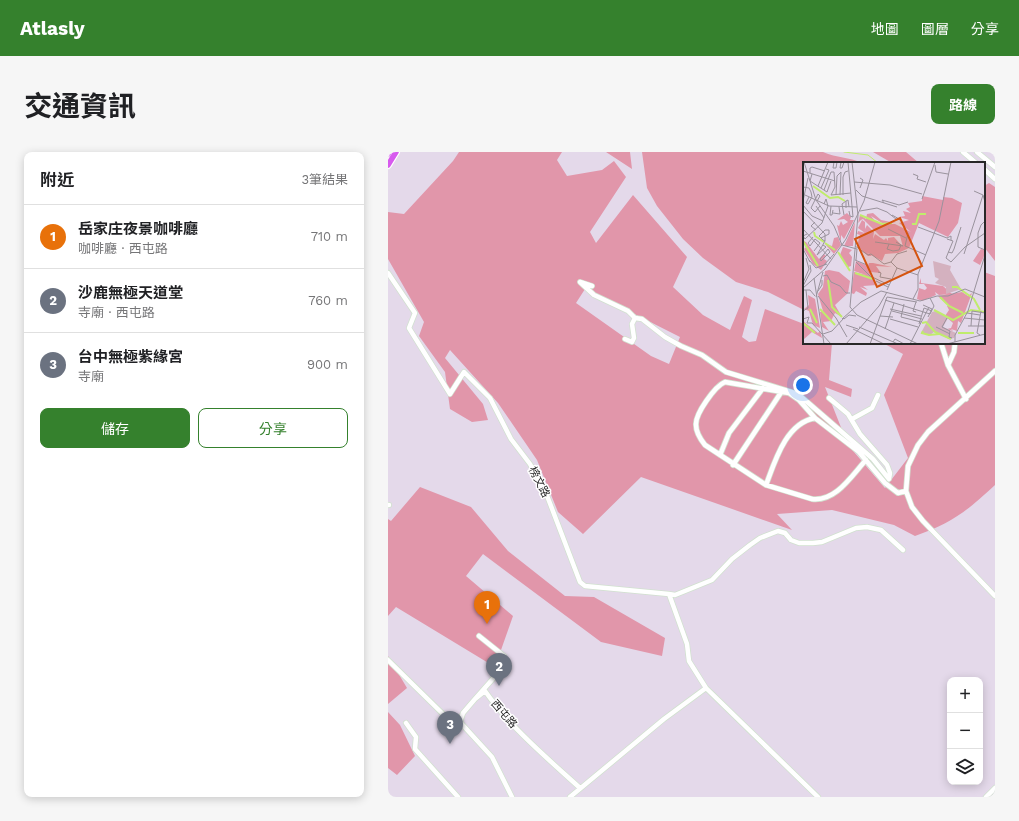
<!DOCTYPE html>
<html lang="zh-TW">
<head>
<meta charset="utf-8">
<style>
  body { margin:0; font-family:"Work Sans","Noto Sans TC",sans-serif; background:#f6f6f6; color:#202124 }
  .controls { position:absolute; right:12px; bottom:12px; display:grid; overflow:hidden; border-radius:8px; box-shadow:0 2px 10px #0003 }
  .controls button { width:36px; height:36px; display:grid; place-items:center; padding:0; border:0; border-bottom:1px solid #e0e0e0; background:#fff; color:#202124; font:20px sans-serif }
  .you { position:absolute; left:415px; top:233px; width:14px; height:14px; margin:-10px; border:3px solid #fff; border-radius:50%; background:#1a73e8; box-shadow:0 0 0 6px #1a73e833 }
  .badge { display:grid; place-items:center; width:26px; height:26px; border-radius:50%; background:#35812d; color:#fff; font-size:13px; font-weight:700 }
  .pin { position:absolute; translate:-50% -33px; filter:drop-shadow(0 1px 2px #0008) }
  .pin::after { content:''; position:absolute; top:21px; width:14px; height:12px; background:inherit; clip-path:polygon(0 0,100% 0,50% 100%) }
  .list { margin:0; padding:0; list-style:none }
  h2 { display:flex; justify-content:space-between; align-items:center; height:52px; margin:0; padding:0 16px; font-size:17px }
  h2 small { font-size:13px; font-weight:400; color:#757577 }
  .list li { display:grid; grid-template-columns:26px 1fr auto; gap:12px; align-items:center; box-sizing:border-box; height:64px; padding:0 16px; border-top:1px solid #e0e0e0 }
  .list b { display:block; font-size:15px; white-space:nowrap }
  .list p { margin:0; font-size:13px; white-space:nowrap; color:#757577 }
  .list em { font-size:13px; font-style:normal; color:#757577 }
  .actions { display:flex; gap:8px; padding:12px 16px }
  .actions a { flex:1; padding:9px 0; border:1px solid #35812d; border-radius:8px; text-align:center; font-size:14px; color:#35812d }
  .actions .main { background:#35812d; color:#fff }
  .icon { flex:none; width:22px; height:22px; fill:none; stroke:currentColor; stroke-width:2; stroke-linecap:round; stroke-linejoin:round }
  .map { position:relative; flex:none; width:607px; height:645px; overflow:hidden; border-radius:8px }
  header { display:flex; align-items:center; gap:24px; box-sizing:border-box; height:56px; padding:0 20px; background:#35812d; color:#fff }
  header strong { font-size:19px }
  nav { display:flex; gap:22px; margin-inline-start:auto; font-size:14px }
  .intro { display:flex; align-items:center; justify-content:space-between; box-sizing:border-box; height:96px; padding:0 24px }
  h1 { margin:0; font-size:28px }
  .button { padding:10px 18px; border-radius:8px; background:#35812d; color:#fff; font-size:14px; font-weight:700 }
  main { display:flex; gap:24px; padding:0 24px }
  aside { flex:1; background:#fff; border-radius:8px; box-shadow:0 2px 10px #0003 }
  .map>svg:first-child { display:block }
  .green { fill:#e196aa; fill-rule:evenodd }
  .lines { fill:none; stroke-linecap:round; stroke-linejoin:round }
  .stream { stroke:#c0ec6c; stroke-width:1 }
  .minor-casing { stroke:#d1e1cf; stroke-width:6 }
  .major-casing { stroke:#fff; stroke-width:8 }
  .minor { stroke:#fff; stroke-width:4.5 }
  .major { stroke:#d75aee; stroke-width:5.5 }
  .labels { text-anchor:middle; dominant-baseline:central; stroke-width:3; stroke-linejoin:round; paint-order:stroke }
  .street-label { font-size:11px; fill:#282828; stroke:#fff }
  .inset-river { fill:none; stroke:#c0ec6c; stroke-width:2 }
  .inset-road { fill:none; stroke:#99929c; stroke-width:1 }
  .view { fill:#d5540f; fill-opacity:0.15; stroke:#d5540f; stroke-width:2 }
  .inset-edge { fill:none; stroke:#282828; stroke-width:2 }
</style>
</head>
<body>
<header>
<strong>Atlasly</strong>
<nav><a>地圖</a><a>圖層</a><a>分享</a></nav>
</header>
<div class="intro"><h1>交通資訊</h1><a class="button">路線</a></div>
<main>
<aside>
<h2>附近<small>3筆結果</small></h2>
<ul class="list">
<li><span class="badge" style="background:#e8710a">1</span><div><b>岳家庄夜景咖啡廳</b><p>咖啡廳 · 西屯路</p></div><em>710 m</em></li>
<li><span class="badge" style="background:#6b7280">2</span><div><b>沙鹿無極天道堂</b><p>寺廟 · 西屯路</p></div><em>760 m</em></li>
<li><span class="badge" style="background:#6b7280">3</span><div><b>台中無極紫緣宮</b><p>寺廟</p></div><em>900 m</em></li>
</ul>
<div class="actions"><a class="main">儲存</a><a>分享</a></div>
</aside>
<div class="map">
<svg width="607" height="645" viewBox="0 0 607 645">
  <rect width="100%" height="100%" fill="#e4d9ea"/>
  <!-- green -->
  <path class="green" d="M71 0H174L169 8 179 24 214 18 226 9 238 25 202 80 208 91 245 43 299 105 285 135 315 163 342 178 356 144 364 148 354 185 361 190 368 189 377 157 416 172V191H444L441 228 464 237 463 245 437 235 460 293 497 336 520 306 496 243 515 202 495 191H596V120L607 124V333C579 359 564 371 527 384L506 373 444 358 389 362 404 378 253 325 195 382 170 360 149 308 110 251 62 198 57 206 95 252 100 268 84 270 62 257 57 220 31 184 36 170 0 107V60L16 62 65 9ZM197 137 292 185 281 212 263 204 188 151Z
    M218 0H242L244 17Z
    M254 0H435C449 6 461 5 474 11H416V158L380 140 348 130 315 106 295 87 269 54 259 36Z
    M485 0H518L531 11H504Z
    M601 31 607 35V109L596 95V34Z
    M32 335 83 355 120 399 177 444 206 445 277 486 274 504 213 490 95 402 78 424 125 464 107 515 8 455 0 464V367L3 369Z
    M0 504 19 536 0 552Z
    M0 560 12 573 27 604 9 623 0 616Z"/>
  <g class="lines">
    <!-- stream -->
    <path class="stream" d="M456 0 480 3 490 11"/>
    <defs>
      <path id="minor" d="M575 0 588 11
        M589 0 607 15
        M596 17 607 27
        M0 121 27 161 21 176 62 242 76 220 102 246 123 287 142 312 158 341 192 430 197 434 281 442 299 492 301 509 318 536
        M204 134 192 130 206 143 240 159 247 166 254 167 277 185 293 194 314 203 338 220 410 242 485 307 501 327 502 321 499 313 472 282 460 262 441 246
        M237 187 244 190 246 186 244 172 247 166
        M553 191 560 213 578 247
        M560 213 566 200 567 191
        M607 219 540 280 530 293 520 314 518 339 524 355 535 369 607 444
        M464 267 484 256 490 243
        M332 303 341 281 375 236
        M478 308C464 323 448 350 424 347L378 333 317 293C313 288 308 281 308 273 307 262 327 234 337 230L401 241 411 248 427 266 471 300 497 331 510 341 518 339
        M345 313 394 239
        M378 333C387 309 398 271 427 266
        M0 353H1
        M281 442 287 443 324 428 344 407 362 393 372 386 390 379 397 381 403 388 411 391H425L434 390 468 376 479 375 493 378 515 398
        M91 484 116 504 118 512 87 547 97 539C123 576 159 606 192 636
        M0 508 56 563 72 570 104 605 124 645
        M72 570 75 561 87 547
        M18 571 28 585 27 597 70 645
        M182 645 276 567 318 536 430 645
        M598 645 607 636"/>
      <path id="major" d="M0 2 1 0
        M0 13 8 0"/>
    </defs>
    <!-- minor casing -->
    <use href="#minor" class="minor-casing"/>
    <!-- major casing -->
    <use href="#major" class="major-casing"/>
    <!-- minor -->
    <use href="#minor" class="minor"/>
    <!-- major -->
    <use href="#major" class="major"/>
  </g>
  <g class="labels">
    <!-- street labels -->
    <g class="street-label">
      <text transform="translate(151 330) rotate(63)">榜文路</text>
      <text transform="translate(116 562) rotate(49)">西屯路</text>
    </g>
  </g>
  <!-- overview -->
  <g transform="translate(415 10)">
    <rect width="182" height="182" fill="#e4d9ea"/>
    <path d="M119 34 140 38V35L149 36 159 41 155 61 145 75 116 61 106 86 95 91 82 92 79 99 63 90 69 94H65L54 84 57 73 54 72 55 69 62 71 55 66 59 58 62 60V67L64 63 71 70 70 77 72 72 81 78 83 76 85 79V76L91 75 100 85 97 74H77L60 57 58 58 55 61 57 53 63 57 64 52 70 51 78 58 93 61H79L68 54 72 59 78 62H92L108 70 96 61 106 58 96 55 102 54 100 49 108 51 103 47 107 45 105 41 119 39ZM44 51 48 55 47 58H51L41 77 38 73V81L34 63 36 64 38 59 40 63 45 60 41 57 34 58ZM52 60 50 84H41ZM35 75 38 83 31 92 22 82 29 84 31 76ZM0 79 3 80 16 97 21 92 23 94 21 97 24 99 18 108 10 102 1 87 3 85ZM40 85 49 88 46 91 49 95 48 104 45 105 48 109 37 93ZM178 87 182 88V92L177 103 170 99ZM53 99 65 104 66 101H70L89 105 73 104 78 111 68 110 67 113 74 123 60 124 65 128 57 125 64 131 63 134 53 129 51 132 48 131 51 110 63 113 51 109ZM26 108 36 110 47 119 45 131 32 143 39 155 32 151 28 159 20 160 26 169 19 165 17 150 20 149 15 132 20 125 22 109ZM118 116V121L140 124 149 132 136 133 132 130 133 133 119 139 114 137 116 126 122 128 124 126 121 122H116ZM159 130 165 134 169 131 158 161 155 159 154 169 148 167 150 169 144 167 148 166 150 161 142 154 146 148 144 144H146L135 134ZM5 133 12 137 17 166 10 163 6 149 1 147 6 143ZM0 159 15 171 17 169 19 176 9 170 0 178Z" fill="#e196aa"/>
    <path d="M130 99 148 104 147 108 158 127 143 132V125L132 121 136 117 132 115ZM133 149 145 156 140 165 153 171 151 176 146 177 131 170 127 173 118 171 129 150Z" fill="#d4b1bf"/>
    <path class="inset-river" d="M10 24 27 36 35 35 42 39M57 53 79 62 89 61M109 62H113L116 52H123M11 70 12 74 21 80M0 79 15 104M22 81 32 88M35 90 47 109M52 111 70 117M25 118 29 145 39 155M149 125H154L171 137 177 148M137 135 146 144 160 151M7 147 14 161M17 147 32 163M131 148 150 158 168 148 182 150M0 161 12 171M119 161 123 160 132 170 148 177M120 169 119 171 126 173 136 172M155 171H171"/>
    <path class="inset-road" d="M1 0 13 38 31 64 39 83 54 87 53 98M31 0 30 6H33L34 0M38 0 37 6H39L41 0M45 0 50 55 47 54 46 49M49 0 55 53 47 145 54 153 115 182M132 3 133 10 145 12M0 9 32 19M7 11V6L9 5 22 9M9 12 7 19 24 30 28 19M110 12 115 14 114 17 123 20M51 20 87 23 119 32M15 24 25 0M0 25 6 26 8 30 9 35 5 42 3 41 6 35M18 26 26 8 23 7M57 26 60 18 57 16M21 28 28 10H31L32 25 28 33 48 31M53 28 59 34 94 45M171 29 180 33 182 40M2 33 26 44 54 45M33 33 34 14 38 10 37 33M40 33V15L42 10 45 9M119 37 132 0M0 39 5 16M14 39 17 34 15 32 8 46 12 50 17 44M81 41 79 38 96 43 105 40M0 43 9 54 20 59M13 44 21 56M28 44 27 53H29L30 48M43 46V39L45 38 46 45M0 49 22 72V79L14 93M57 49 74 46 84 50 93 57 98 58 89 53M30 51 37 52 36 45M41 53 39 42 43 39M182 59 178 63 175 71V85L182 88M12 60 8 64 13 68M115 65 144 76 148 74V78M0 67 28 97M85 67 103 76M105 71 102 84 123 93M4 72 0 74 2 77 19 61 25 44 23 37 21 42M10 75 5 81 7 84 12 77 17 81 11 89M18 76 26 72V68H22L16 74 20 78 22 79M144 77 150 79 143 96 148 100 162 85 182 71M72 80 100 84 93 80M86 82 84 87 90 89 96 88 98 83M52 84 65 93 68 92 81 102 88 100 94 106M0 87 7 100M25 87 27 90 18 99 17 97ZM145 90 149 91 151 87 158 65M161 92 180 33M14 93 23 85 20 83M6 98 13 106 24 102M52 98 64 103M53 100 67 114 86 123M88 100 94 92 104 89M21 103 31 92M75 110 78 111 77 115 88 117M20 114 24 113 28 120 37 124 43 131H47M11 116 21 182M73 119 85 125M0 121 6 107 3 96M0 124 8 109 7 103M0 126 22 107 43 77 61 39 72 0M0 128H7L12 134M84 128 94 106 115 113M15 129 19 123V118M15 134 33 156 44 175M13 135 20 110M110 137 115 127V112L136 59 148 0M82 138 127 152 131 144 127 136M113 140 110 149 113 150M120 143 129 147 125 155M87 147 118 154M0 149 5 146 3 128M89 149 119 157M169 149 182 151M164 151 177 153M77 154 90 155M98 155 101 142M98 155 118 160M144 156 139 165 147 169 146 175 149 176M161 156 182 158M0 157 6 155 4 161H9L28 182M39 157 58 140 78 129 117 139 134 134H145L162 127 182 135M41 157 46 153 53 154M87 157 115 165M116 162 121 146 129 149M43 163 55 167M165 164H168L169 149M168 164H182M56 165 95 182M133 165 147 172M50 167 81 182M82 167 91 141M20 172 29 169 41 156M177 173 174 171 178 149M90 180 92 177 101 182M152 180V173L165 149 182 93M43 182 76 144 84 130M67 182 84 135 114 140M107 182 126 145M144 182 182 172"/>
    <path class="view" d="M97 56 119 104 74 125 52 77Z"/>
    <rect width="182" height="182" class="inset-edge"/>
  </g>
</svg>
<div class="controls">
<button>+</button>
<button>−</button>
<button><svg class="icon" aria-label="layers" viewBox="0 0 24 24"><path d="M12 4l9 5-9 5-9-5zM3 14l9 5 9-5"/></svg></button>
</div>
<div class="you"></div>
<div class="pin badge" style="left:99px;top:472px;background:#e8710a">1</div>
<div class="pin badge" style="left:111px;top:534px;background:#6b7280">2</div>
<div class="pin badge" style="left:62px;top:592px;background:#6b7280">3</div>
</div>
</main>
</body>
</html>
